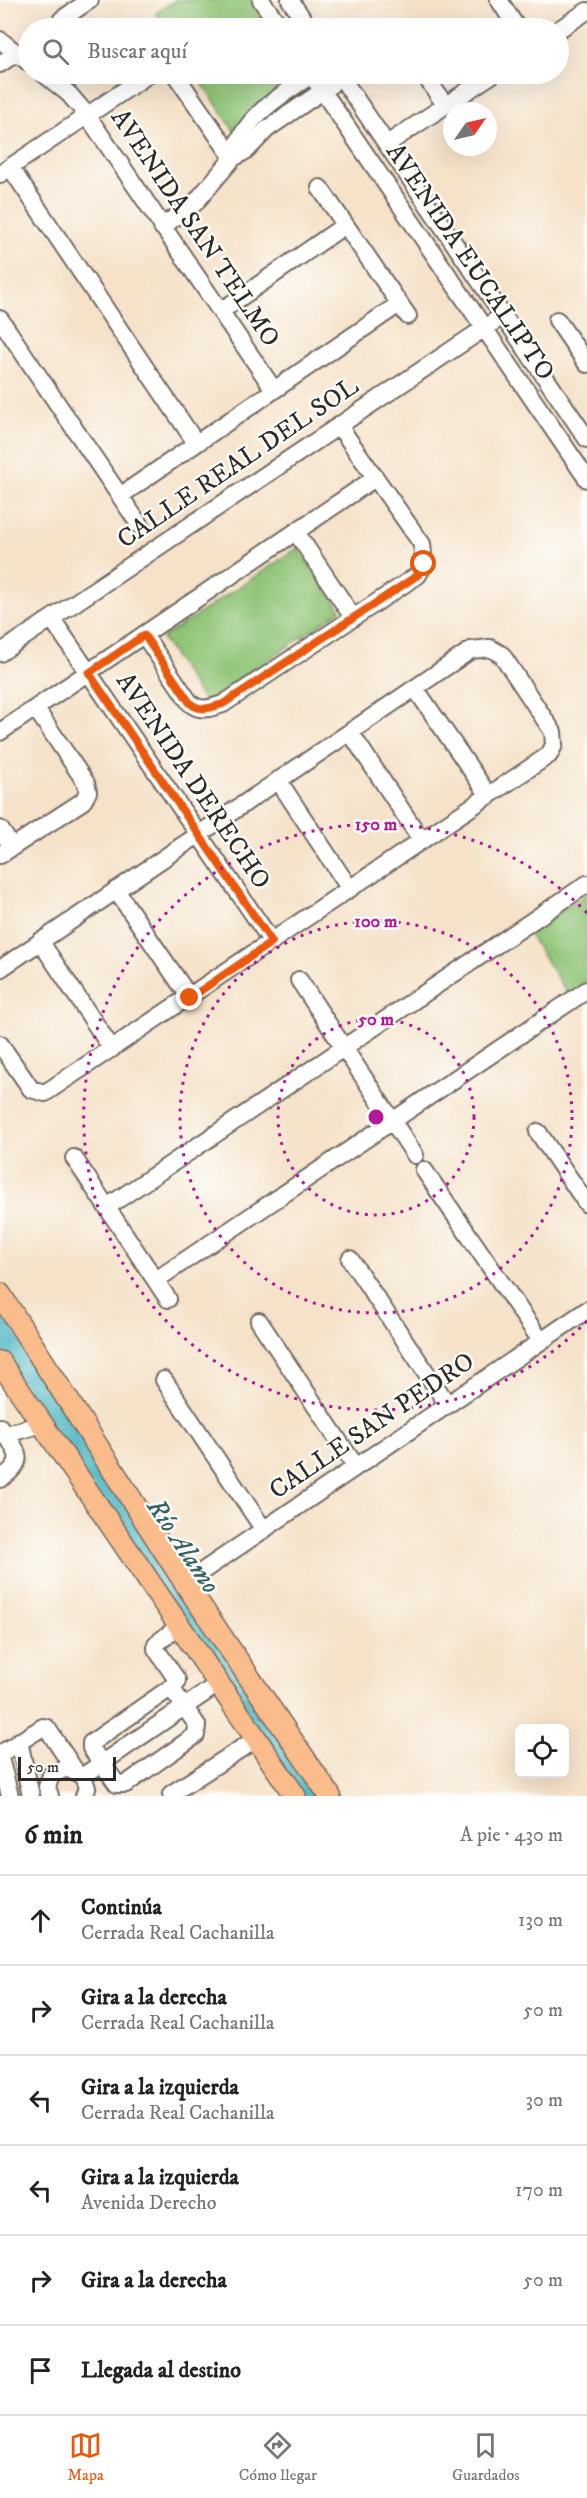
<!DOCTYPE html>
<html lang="es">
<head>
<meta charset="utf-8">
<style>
  body { margin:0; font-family:"IM FELL DW Pica",serif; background:#f6f6f6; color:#222 }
  .controls { position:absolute; right:18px; bottom:18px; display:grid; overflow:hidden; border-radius:9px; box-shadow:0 6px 24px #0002 }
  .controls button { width:54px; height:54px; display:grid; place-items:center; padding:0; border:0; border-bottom:2px solid #e0e0e0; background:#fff; color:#222; font:30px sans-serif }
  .compass { position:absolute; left:443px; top:102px; width:54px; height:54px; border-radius:50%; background:#fff; box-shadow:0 6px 24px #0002; rotate:56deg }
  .scale { position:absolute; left:18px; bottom:15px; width:98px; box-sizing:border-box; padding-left:6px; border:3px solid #2b2b2b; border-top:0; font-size:16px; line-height:21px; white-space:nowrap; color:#2b2b2b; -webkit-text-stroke:4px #fdfcf7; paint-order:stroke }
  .stop { position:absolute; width:18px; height:18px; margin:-14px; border:4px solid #ea580c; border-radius:50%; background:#fff }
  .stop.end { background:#ea580c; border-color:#fff; box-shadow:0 2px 6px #0008 }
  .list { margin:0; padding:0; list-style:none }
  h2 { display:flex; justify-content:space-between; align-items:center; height:78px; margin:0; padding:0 24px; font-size:26px }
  h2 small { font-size:20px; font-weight:400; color:#767676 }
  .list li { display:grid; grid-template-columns:39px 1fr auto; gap:18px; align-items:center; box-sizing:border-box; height:90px; padding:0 24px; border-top:2px solid #e0e0e0 }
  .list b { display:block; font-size:22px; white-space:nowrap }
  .list p { margin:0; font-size:20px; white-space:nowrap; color:#767676 }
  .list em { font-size:20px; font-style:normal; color:#767676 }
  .icon { flex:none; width:33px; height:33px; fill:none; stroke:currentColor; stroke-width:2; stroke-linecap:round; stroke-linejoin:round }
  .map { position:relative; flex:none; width:587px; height:1796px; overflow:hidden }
  .search { position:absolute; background:#fff; box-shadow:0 6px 24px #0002; left:18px; right:18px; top:18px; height:66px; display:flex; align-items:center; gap:15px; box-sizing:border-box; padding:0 21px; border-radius:33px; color:#767676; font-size:22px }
  .sheet { height:618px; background:#fff }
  nav { display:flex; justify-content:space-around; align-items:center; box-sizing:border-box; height:84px; border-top:2px solid #e0e0e0; background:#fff; font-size:16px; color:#767676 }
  nav a { display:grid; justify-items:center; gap:3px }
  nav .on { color:#ea580c }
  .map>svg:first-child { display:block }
  .green { fill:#8fc476; stroke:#5d7850; stroke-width:1.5 }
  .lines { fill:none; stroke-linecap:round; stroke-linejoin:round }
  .river { stroke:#47b4c2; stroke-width:24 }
  .minor-casing { stroke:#726b62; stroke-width:20 }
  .major-casing { stroke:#726b62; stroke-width:24 }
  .minor { stroke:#fff; stroke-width:16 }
  .major { stroke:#fabc8b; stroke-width:21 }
  .route { stroke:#ea580c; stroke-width:8 }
  .ring { fill:none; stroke:#b5179e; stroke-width:3; stroke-dasharray:3 6 }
  .labels { text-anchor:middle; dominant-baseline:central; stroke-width:5; stroke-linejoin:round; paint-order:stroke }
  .street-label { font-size:26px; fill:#2b2b2b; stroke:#fdfcf7 }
  .water-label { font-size:27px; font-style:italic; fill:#366267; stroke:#fdfcf7 }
  .centre { fill:#b5179e; stroke:#fdfcf7; stroke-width:3 }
  .ring-label { font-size:18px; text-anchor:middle; font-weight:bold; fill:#b5179e; stroke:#fdfcf7; stroke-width:5; stroke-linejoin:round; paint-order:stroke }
</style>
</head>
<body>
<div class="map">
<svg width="587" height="1796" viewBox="0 0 587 1796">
  <rect width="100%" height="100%" fill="#fdfcf7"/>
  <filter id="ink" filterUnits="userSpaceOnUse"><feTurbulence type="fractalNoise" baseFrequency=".0167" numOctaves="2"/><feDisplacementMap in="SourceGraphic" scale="12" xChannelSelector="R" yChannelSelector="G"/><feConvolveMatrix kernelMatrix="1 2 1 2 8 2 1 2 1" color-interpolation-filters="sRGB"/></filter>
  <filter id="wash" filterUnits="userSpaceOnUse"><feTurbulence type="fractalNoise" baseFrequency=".008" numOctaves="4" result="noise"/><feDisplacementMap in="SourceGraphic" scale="24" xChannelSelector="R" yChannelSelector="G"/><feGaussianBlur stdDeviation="1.35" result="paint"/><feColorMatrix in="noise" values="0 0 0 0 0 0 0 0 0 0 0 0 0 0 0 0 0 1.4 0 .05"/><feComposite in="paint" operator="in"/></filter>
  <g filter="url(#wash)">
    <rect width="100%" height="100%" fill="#f5e2c9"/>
    <!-- green -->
    <path class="green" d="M175 0H257L277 28H166L156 13Z
      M196 74H300L235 132Z
      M298 548 341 610 205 703 162 638Z
      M587 894V981L568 994 528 933Z"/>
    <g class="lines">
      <!-- river -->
      <path class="river" d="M0 1330 315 1796"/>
    </g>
  </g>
  <g filter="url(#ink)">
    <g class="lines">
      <defs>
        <path id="minor" d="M261 0 281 28
          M290 0 309 28
          M499 0 517 28
          M62 19 90 0
          M558 30 587 11
          M0 40 28 62
          M0 64 16 53
          M44 74 69 94 87 115 274 390
          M175 74 233 158
          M311 74 587 479
          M339 74 587 439
          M424 74 445 105
          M387 144 493 74
          M233 158C241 118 281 95 313 74
          M10 167 196 443
          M0 174 149 74
          M320 188 408 316
          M162 227 195 203 233 158 247 150 267 129 331 85
          M221 311 345 225
          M0 319 141 527
          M557 320 587 364
          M120 496 399 304
          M296 532 352 616
          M52 619 272 942
          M144 635 190 703C200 712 211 708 223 704L418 575 424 564 422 544 339 426
          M0 653 504 315
          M415 688 489 796
          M0 732 375 478
          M350 732 422 841
          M278 780 350 889
          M0 829 12 847
          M0 855 83 801 88 792 86 783 36 709
          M116 890 190 998
          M40 941 112 1049
          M0 969 471 650 490 648 502 655 553 732 554 745 549 755 45 1093 31 1089 0 1044
          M299 980 415 1155
          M538 1132 587 1204
          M74 1158 168 1299
          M424 1170 541 1341
          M107 1207 587 884
          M350 1259 448 1405
          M156 1280 587 990
          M259 1321 356 1467
          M164 1380 264 1530
          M0 1427C17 1451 29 1460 0 1479
          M0 1436 42 1424
          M185 1583 587 1310
          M172 1689 197 1725 196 1735 126 1784H117L91 1748V1743L176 1684 177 1680 156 1649V1644L179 1626
          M19 1741 31 1796
          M0 1754 43 1727 47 1728 74 1769
          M0 1758 10 1796
          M83 1776 218 1684
          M171 1794 256 1739
          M50 1796 47 1787 51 1775 67 1768 83 1776 87 1788 84 1796"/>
        <path id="major" d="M0 1294 185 1583 330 1796
          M0 1362 295 1796"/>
      </defs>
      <!-- minor casing -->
      <use href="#minor" class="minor-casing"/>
      <!-- major casing -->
      <use href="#major" class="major-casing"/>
      <!-- minor -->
      <use href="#minor" class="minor"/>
      <!-- major -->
      <use href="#major" class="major"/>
    </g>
  </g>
  <g class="lines" filter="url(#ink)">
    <!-- route -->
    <path class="route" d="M190 998 272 942 89 673 144 635 190 703C200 712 211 708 223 704L418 575 424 564"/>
  </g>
  <!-- distance rings -->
  <g class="ring">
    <circle cx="376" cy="1117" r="98"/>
    <circle cx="376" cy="1117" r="196"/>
    <path d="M587 1321A293 293 0 1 1 587 913"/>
  </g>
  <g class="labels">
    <!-- street labels -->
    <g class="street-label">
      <text transform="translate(195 228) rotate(56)">AVENIDA SAN TELMO</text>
      <text transform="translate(470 262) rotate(56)">AVENIDA EUCALIPTO</text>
      <text transform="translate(238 463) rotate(-34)">CALLE REAL DEL SOL</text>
      <text transform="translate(193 781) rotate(56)">AVENIDA DERECHO</text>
      <text transform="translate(372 1426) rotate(-34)">CALLE SAN PEDRO</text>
    </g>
    <!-- water labels -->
    <g class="water-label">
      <text transform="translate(183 1546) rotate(56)">Río Alamo</text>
    </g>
  </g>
  <circle cx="376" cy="1117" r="9" class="centre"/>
  <g class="ring-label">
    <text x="376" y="830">150 m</text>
    <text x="376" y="927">100 m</text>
    <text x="376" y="1025">50 m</text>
  </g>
</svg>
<div class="controls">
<button><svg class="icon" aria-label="locate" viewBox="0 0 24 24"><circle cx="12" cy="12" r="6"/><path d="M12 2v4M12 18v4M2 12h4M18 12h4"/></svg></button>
</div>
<svg class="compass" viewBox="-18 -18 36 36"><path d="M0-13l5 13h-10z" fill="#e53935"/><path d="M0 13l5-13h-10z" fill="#767676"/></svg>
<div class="scale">50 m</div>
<div class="stop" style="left:424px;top:564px"></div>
<div class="stop end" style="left:190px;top:998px"></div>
<div class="search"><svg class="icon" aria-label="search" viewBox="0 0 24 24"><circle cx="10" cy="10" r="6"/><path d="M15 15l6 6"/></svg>Buscar aquí</div>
</div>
<section class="sheet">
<h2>6 min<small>A pie · 430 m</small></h2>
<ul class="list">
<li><svg class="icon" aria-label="ahead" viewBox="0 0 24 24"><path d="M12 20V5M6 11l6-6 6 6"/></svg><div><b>Continúa</b><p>Cerrada Real Cachanilla</p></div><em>130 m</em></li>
<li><svg class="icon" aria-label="right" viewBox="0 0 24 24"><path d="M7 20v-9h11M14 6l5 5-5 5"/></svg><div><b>Gira a la derecha</b><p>Cerrada Real Cachanilla</p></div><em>50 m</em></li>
<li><svg class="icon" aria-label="left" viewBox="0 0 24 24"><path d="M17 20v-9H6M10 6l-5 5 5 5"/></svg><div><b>Gira a la izquierda</b><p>Cerrada Real Cachanilla</p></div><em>30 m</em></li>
<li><svg class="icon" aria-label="left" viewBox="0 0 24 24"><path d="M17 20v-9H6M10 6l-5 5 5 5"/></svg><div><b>Gira a la izquierda</b><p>Avenida Derecho</p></div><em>170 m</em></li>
<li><svg class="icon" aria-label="right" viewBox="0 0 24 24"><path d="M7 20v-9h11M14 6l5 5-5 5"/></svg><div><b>Gira a la derecha</b></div><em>50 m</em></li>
<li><svg class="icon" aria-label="arrive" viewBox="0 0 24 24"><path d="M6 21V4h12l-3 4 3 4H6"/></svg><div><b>Llegada al destino</b></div></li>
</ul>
</section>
<nav>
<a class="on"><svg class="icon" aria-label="map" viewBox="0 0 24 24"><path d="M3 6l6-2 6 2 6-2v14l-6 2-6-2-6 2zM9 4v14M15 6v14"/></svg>Mapa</a>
<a><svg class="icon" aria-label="directions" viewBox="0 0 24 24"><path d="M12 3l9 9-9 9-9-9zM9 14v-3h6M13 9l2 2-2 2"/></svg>Cómo llegar</a>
<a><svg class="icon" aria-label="saved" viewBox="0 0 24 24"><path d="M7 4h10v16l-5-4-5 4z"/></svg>Guardados</a>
</nav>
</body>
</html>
